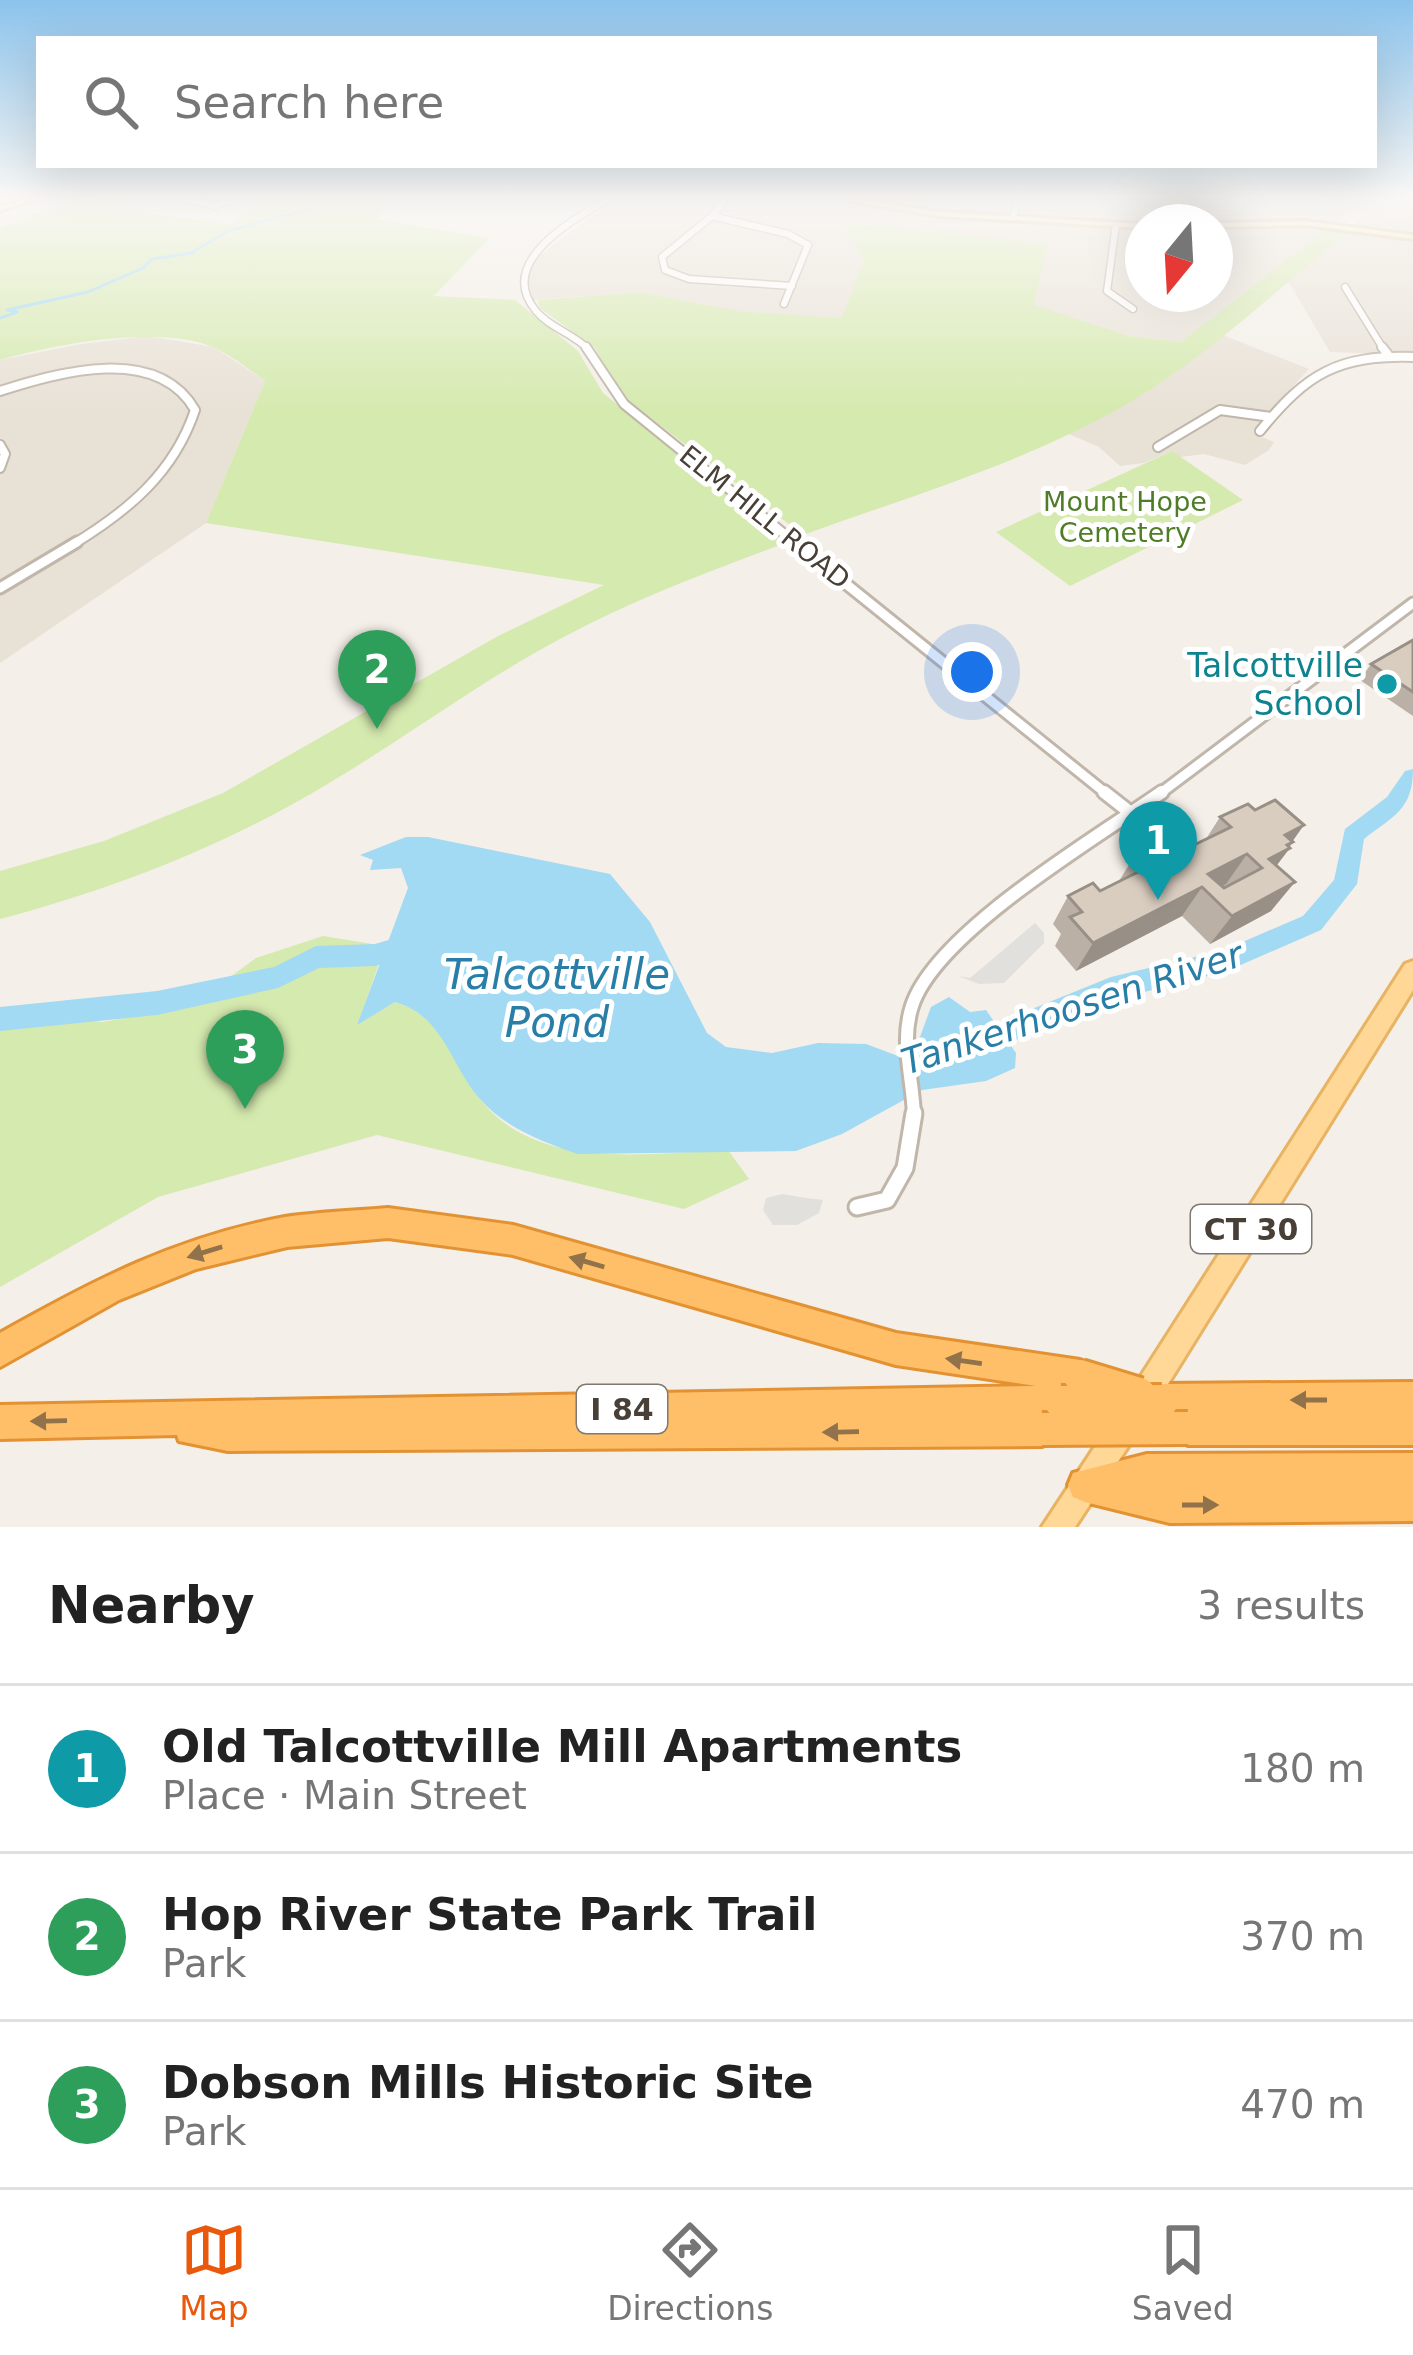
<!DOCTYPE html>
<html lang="en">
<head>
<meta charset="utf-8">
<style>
  body { margin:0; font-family:"DejaVu Sans",sans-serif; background:#f2f2f2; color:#222 }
  .compass { position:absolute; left:1125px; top:204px; width:108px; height:108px; border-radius:50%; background:#fff; box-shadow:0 12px 48px #0002; rotate:198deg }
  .you { position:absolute; left:972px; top:672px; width:42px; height:42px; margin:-30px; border:9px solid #fff; border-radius:50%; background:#1a73e8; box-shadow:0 0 0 18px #1a73e833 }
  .badge { display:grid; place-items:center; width:78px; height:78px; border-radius:50%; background:#ea580c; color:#fff; font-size:39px; font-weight:700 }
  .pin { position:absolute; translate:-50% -99px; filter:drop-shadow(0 3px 6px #0008) }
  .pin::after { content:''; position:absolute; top:63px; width:42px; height:36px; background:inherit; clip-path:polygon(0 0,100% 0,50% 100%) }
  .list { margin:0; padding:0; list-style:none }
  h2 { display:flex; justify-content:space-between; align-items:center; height:156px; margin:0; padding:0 48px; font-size:51px }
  h2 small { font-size:39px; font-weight:400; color:#767676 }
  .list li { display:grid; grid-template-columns:78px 1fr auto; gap:36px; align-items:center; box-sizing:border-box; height:168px; padding:0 48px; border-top:3px solid #e0e0e0 }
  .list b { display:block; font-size:45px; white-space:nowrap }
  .list p { margin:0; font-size:39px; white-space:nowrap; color:#767676 }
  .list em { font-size:39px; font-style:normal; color:#767676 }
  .icon { flex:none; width:66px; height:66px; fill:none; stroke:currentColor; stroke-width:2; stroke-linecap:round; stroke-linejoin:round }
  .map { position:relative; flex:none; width:1413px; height:1527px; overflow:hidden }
  .search { position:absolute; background:#fff; box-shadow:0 12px 48px #0002; left:36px; right:36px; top:36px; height:132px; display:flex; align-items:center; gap:30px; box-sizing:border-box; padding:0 42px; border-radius:0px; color:#767676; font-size:45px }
  .sheet { height:660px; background:#fff }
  nav { display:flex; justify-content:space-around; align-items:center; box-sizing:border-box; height:168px; border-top:3px solid #e0e0e0; background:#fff; font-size:33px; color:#767676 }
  nav a { display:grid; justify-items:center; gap:6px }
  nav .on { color:#ea580c }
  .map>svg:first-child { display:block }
  .residential { fill:#e8e1d6 }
  .green { fill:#d5eaaf }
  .parking { fill:#e2e0dd }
  .water { fill:#a2d9f3 }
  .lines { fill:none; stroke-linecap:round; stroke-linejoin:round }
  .stream { stroke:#a2d9f3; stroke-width:3 }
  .river { fill:#a2d9f3; fill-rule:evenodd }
  .street-far4-casing { stroke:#c0b6aa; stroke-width:9 }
  .street-far3-casing { stroke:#c0b6aa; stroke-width:12 }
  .street-far2-casing { stroke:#c0b6aa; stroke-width:15 }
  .street-far1-casing { stroke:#c0b6aa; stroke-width:18 }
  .street-casing { stroke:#c0b6aa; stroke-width:21 }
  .secondary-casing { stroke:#d9c298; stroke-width:6 }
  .primary-casing { stroke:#e8b362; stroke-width:6 }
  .highway-casing { stroke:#e39233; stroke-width:6 }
  .street-far4 { stroke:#fff; stroke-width:6 }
  .street-far3 { stroke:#fff; stroke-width:8 }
  .street-far2 { stroke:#fff; stroke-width:9 }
  .street-far1 { stroke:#fff; stroke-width:12 }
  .street { stroke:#fff; stroke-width:15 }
  .secondary { fill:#ffecc7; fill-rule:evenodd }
  .primary { fill:#ffd796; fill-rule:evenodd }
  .highway { fill:#ffbf68; fill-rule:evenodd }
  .highway-bridge-casing { stroke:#e39233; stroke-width:38; stroke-linecap:butt }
  .highway-bridge { stroke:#ffbf68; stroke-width:32 }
  .wall { fill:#bbb0a5 }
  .shaded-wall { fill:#989086 }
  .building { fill:#d9cdc0; stroke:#989086; stroke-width:3; fill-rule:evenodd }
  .oneway { fill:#91724a }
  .culture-dot { fill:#0f9aa8; stroke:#fff; stroke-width:4.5 }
  .labels { text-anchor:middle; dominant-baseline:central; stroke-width:10; stroke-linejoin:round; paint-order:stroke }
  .far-park-label { font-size:27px; fill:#4f7c27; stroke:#fff }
  .far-street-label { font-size:27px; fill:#483f36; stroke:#fff }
  .shield { fill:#fff; stroke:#7f7972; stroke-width:3 }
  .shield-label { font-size:30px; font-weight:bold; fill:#483f36 }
  .culture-label { font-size:33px; fill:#0d838f; stroke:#fff; text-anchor:end }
  .water-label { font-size:36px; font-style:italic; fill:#287ea7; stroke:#fff }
  .near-water-label { font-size:42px; font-style:italic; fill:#287ea7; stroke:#fff }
</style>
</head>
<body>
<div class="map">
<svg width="1413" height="1527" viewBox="0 0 1413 1527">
  <rect width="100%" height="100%" fill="#f4efe8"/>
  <!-- residential -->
  <path class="residential" d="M619 197H822L915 214 1143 228V294H1215V228L1258 224 1329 227 1181 342 1129 336 1033 305 1046 244 846 222 864 261 843 318 739 311 640 292 532 300 528 274 540 255Z
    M844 197H1021L1013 202 1008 216 929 211Z
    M1036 197 1167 203 1366 197 1335 223 1278 219 1143 223 1023 217 1020 208Z
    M1389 197H1413V236L1353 225Z
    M1352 229 1413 239V355L1330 352 1288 281Z
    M1220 334 1309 369 1260 421 1257 435 1274 442 1269 450 1245 465 1204 454 1180 457 1172 451 1144 463 1120 466 1099 447 1069 434 1159 384Z
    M148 336 214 347 265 381 206 523 0 663V360L81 344Z"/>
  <!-- green -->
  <path class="green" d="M81 197 129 200 113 209 231 224 269 197H388L378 219 489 238 434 296 515 300 578 351 603 393 788 542C710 571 634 599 560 639 482 680 397 744 314 792 216 849 109 890 0 919V871L104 841 223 793 498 636 604 585 206 523 265 381C249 370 234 357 217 349 164 323 55 344 0 360V228Z
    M844 222 1047 244 1034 305 1129 336 1181 342 1329 227 1352 229C1277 289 1211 354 1130 402 1030 461 916 494 803 535L630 402 615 387 595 348 540 308 538 300 640 292 739 311 842 318 864 261Z
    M1172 451 1243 500 1070 586 996 532Z
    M323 936 385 946 358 1024 395 1002C437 1014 451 1055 473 1089 527 1174 643 1153 728 1150L749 1179 684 1209 377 1135 158 1197 0 1287V1026L56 1017 102 1022 189 1007 256 958Z"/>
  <!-- parking -->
  <path class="parking" d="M1035 923 1044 933V943L1004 983 979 984 958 976 970 978Z
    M782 1194 806 1198 823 1200 819 1213 797 1225H773L763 1210 766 1198Z"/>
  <!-- water -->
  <path class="water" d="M406 837H428L610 874 650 922 707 1033 726 1047 772 1053 818 1043 866 1044 898 1056 914 1053 931 1007 949 997 970 1012 986 1010 1016 1053 1015 1068 986 1081 922 1090 842 1134 796 1151 578 1154C543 1142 505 1128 480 1099 450 1065 444 1016 395 1002L357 1025 408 888 401 868 370 870 373 860 360 855Z"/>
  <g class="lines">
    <!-- stream -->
    <path class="stream" d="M0 318 17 312 7 310 88 292 143 268 152 259 191 253 228 231 309 209 329 197"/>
    <!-- river -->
    <path class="river" d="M1413 769C1413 810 1393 816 1364 839L1357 884 1321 930 1227 971 1113 1000 982 1054 973 1051 969 1042 973 1033 1111 977 1224 950 1303 916 1334 880 1345 829 1387 797 1405 771Z
      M409 934 418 937 421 945 418 953 375 966 319 968 278 988 157 1015 0 1031V1007L157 991 274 967 316 946 375 944Z"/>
    <defs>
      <path id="street-far4" d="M174 197 215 206 237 197
        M727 197 712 216 662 257 665 270 689 279 792 286
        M712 216 788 234 808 245 784 304
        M1013 218 1016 205 1028 197
        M1116 225 1107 291 1133 309
        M1345 287 1384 350
        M589 350C574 334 550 328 536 311 494 261 576 218 612 197"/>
      <path id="street-far3" d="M586 347 624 404 798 545
        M1382 347 1389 356
        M0 391C60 372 157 344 195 410 174 473 128 511 72 545
        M1260 431C1307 373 1338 355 1413 357
        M0 445 5 454 0 468
        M1158 447 1220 410 1271 417"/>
      <path id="street-far2" d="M794 542 1108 795
        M0 588 77 542
        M1158 795 1413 603"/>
      <path id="street-far1" d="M1104 792 1132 814
        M914 1116C913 1079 900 1042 912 1006 936 932 1098 837 1162 792"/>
      <path id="street" d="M857 1207 887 1200 905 1168 914 1113"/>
      <path id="secondary" d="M30 197H41L0 211V207Z
        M827 197H845L939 212 1143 224V228L939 216Z
        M1305 221 1413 235V239L1305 225 1215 227V223Z"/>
      <path id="primary" d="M1413 961V990L1150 1413 1140 1417 1130 1413 1126 1403 1130 1393 1405 964Z
        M1125 1412 1135 1416 1139 1426 1135 1436 1075 1527H1042L1115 1416Z"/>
      <path id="highway" d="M388 1208 513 1225 896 1333 1080 1360 1092 1364 1096 1376 1092 1388 1073 1391 1078 1402 1073 1414 1055 1419 1059 1429 1054 1441 1042 1446 228 1451 179 1441 177 1435 0 1439V1405L1036 1386 896 1365 513 1255 388 1238 287 1247 196 1269 119 1300 0 1367V1333C94 1280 177 1237 285 1217 319 1212 354 1211 388 1208Z
        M1413 1382V1445H1188L1176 1440 1171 1428 1176 1417 1150 1413 1145 1401 1150 1389 1162 1384Z
        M1413 1453V1521L1170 1523 1085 1502 1073 1497 1068 1485 1073 1473 1147 1454Z"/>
    </defs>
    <!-- street-far4 casing -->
    <use href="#street-far4" class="street-far4-casing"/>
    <!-- street-far3 casing -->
    <use href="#street-far3" class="street-far3-casing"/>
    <!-- street-far2 casing -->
    <use href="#street-far2" class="street-far2-casing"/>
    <!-- street-far1 casing -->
    <use href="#street-far1" class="street-far1-casing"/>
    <!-- street casing -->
    <use href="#street" class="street-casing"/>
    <!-- secondary casing -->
    <use href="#secondary" class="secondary-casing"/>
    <!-- primary casing -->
    <use href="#primary" class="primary-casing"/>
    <!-- highway casing -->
    <use href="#highway" class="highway-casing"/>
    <!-- street-far4 -->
    <use href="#street-far4" class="street-far4"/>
    <!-- street-far3 -->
    <use href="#street-far3" class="street-far3"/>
    <!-- street-far2 -->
    <use href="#street-far2" class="street-far2"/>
    <!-- street-far1 -->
    <use href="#street-far1" class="street-far1"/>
    <!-- street -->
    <use href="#street" class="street"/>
    <!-- secondary -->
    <use href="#secondary" class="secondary"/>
    <!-- primary -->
    <use href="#primary" class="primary"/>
    <!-- highway -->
    <use href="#highway" class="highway"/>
    <defs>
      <path id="highway-bridge" d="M1080 1376 1139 1394
        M1061 1402 1162 1401
        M1042 1429 1188 1428"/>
    </defs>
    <!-- highway-bridge casing -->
    <use href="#highway-bridge" class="highway-bridge-casing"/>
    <!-- highway-bridge -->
    <use href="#highway-bridge" class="highway-bridge"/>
  </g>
  <!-- wall -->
  <path class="wall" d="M1413 640V716L1360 680 1371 664Z
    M1220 817 1293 842 1277 865 1271 911 1210 944 1182 916 1076 971 1055 946 1061 934 1053 924 1068 896 1100 891 1119 881 1148 834 1196 844 1206 839Z"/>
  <!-- shaded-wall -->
  <path class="shaded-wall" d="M1304 825 1287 849 1290 848 1267 878 1266 863 1285 835Z
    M1247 854 1226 884 1208 893 1202 887 1182 916 1076 971 1093 943 1208 874Z
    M1295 882 1271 911 1210 944 1232 916Z"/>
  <!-- building -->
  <path class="building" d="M1413 640V692L1371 664Z
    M1275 800 1304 825 1285 835 1293 842 1287 845 1290 848 1269 859 1295 882 1232 916 1202 887 1093 943 1070 917 1082 912 1068 896 1093 883 1100 891 1150 866 1135 853 1157 843 1148 834 1168 825 1185 841 1190 839 1196 844 1231 827 1220 817 1248 804 1255 810ZM1247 854 1262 868 1224 888 1208 874Z"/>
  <!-- one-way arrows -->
  <defs><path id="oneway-solid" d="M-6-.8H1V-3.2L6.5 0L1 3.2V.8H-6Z" transform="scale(3)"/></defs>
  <g class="oneway">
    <use href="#oneway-solid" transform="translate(205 1252) rotate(163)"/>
    <use href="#oneway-solid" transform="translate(587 1262) rotate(-164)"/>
    <use href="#oneway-solid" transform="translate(964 1361) rotate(-172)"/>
    <use href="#oneway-solid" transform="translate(1309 1400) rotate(180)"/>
    <use href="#oneway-solid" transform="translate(49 1421) rotate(179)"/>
    <use href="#oneway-solid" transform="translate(841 1432) rotate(179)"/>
    <use href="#oneway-solid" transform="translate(1200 1505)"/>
  </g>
  <!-- sky -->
  <linearGradient id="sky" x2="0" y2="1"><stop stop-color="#8cc3ec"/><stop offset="0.48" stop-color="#faf8f5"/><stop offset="1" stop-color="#faf8f5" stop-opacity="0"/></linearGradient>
  <rect width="1413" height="411" fill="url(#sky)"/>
  <!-- markers -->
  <circle class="culture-dot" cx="1387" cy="684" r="12"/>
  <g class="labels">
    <!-- far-park labels -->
    <g class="far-park-label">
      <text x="1125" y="501">Mount Hope<tspan x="1125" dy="31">Cemetery</tspan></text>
    </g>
    <!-- far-street labels -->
    <g class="far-street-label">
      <text transform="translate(765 517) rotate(39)">ELM HILL ROAD</text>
    </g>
    <!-- shield labels -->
    <g class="shield">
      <rect x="1191" y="1205" width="120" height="48" rx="9"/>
      <rect x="577" y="1385" width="90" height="48" rx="9"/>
    </g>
    <g class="shield-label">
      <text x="1251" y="1229">CT 30</text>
      <text x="622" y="1409">I 84</text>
    </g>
    <!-- culture labels -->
    <g class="culture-label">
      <text x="1363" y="665">Talcottville<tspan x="1363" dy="38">School</tspan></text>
    </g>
    <!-- water labels -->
    <g class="water-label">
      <text transform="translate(1072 1008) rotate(-18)">Tankerhoosen River</text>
    </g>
    <!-- near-water labels -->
    <g class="near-water-label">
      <text x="557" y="974">Talcottville<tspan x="557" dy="48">Pond</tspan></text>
    </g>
  </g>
</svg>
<svg class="compass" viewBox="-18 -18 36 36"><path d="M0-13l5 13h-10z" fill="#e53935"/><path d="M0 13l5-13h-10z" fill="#767676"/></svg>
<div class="you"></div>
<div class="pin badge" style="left:1158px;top:900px;background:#0f9aa8">1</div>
<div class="pin badge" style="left:377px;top:729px;background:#2e9e5b">2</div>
<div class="pin badge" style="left:245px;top:1109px;background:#2e9e5b">3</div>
<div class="search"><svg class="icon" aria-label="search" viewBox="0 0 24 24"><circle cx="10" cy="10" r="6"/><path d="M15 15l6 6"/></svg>Search here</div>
</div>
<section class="sheet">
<h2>Nearby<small>3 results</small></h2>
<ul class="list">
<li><span class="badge" style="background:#0f9aa8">1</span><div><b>Old Talcottville Mill Apartments</b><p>Place · Main Street</p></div><em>180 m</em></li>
<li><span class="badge" style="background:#2e9e5b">2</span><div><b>Hop River State Park Trail</b><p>Park</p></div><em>370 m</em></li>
<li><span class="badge" style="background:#2e9e5b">3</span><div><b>Dobson Mills Historic Site</b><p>Park</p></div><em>470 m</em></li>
</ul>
</section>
<nav>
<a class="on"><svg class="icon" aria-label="map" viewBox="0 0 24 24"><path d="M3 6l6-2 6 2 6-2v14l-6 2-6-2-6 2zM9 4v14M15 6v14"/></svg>Map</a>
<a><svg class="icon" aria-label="directions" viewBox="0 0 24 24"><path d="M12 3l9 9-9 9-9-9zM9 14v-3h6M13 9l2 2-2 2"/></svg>Directions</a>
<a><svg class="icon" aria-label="saved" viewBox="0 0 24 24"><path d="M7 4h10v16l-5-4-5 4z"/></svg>Saved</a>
</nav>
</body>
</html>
